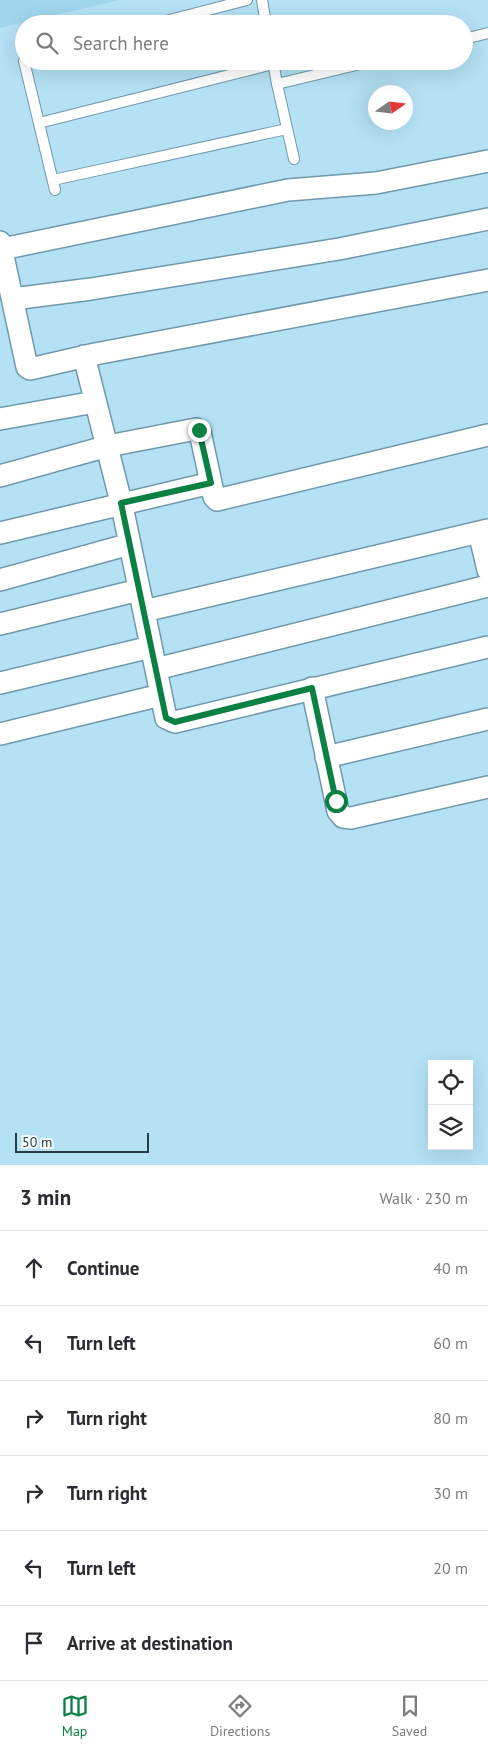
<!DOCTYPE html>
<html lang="en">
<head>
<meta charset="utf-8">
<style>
  body { margin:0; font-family:"PT Sans",sans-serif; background:#f7f7f7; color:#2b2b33 }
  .controls { position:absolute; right:15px; bottom:15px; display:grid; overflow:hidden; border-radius:0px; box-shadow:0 5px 20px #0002 }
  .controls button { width:45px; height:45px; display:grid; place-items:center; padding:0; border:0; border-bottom:1px solid #e1e1e2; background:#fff; color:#2b2b33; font:25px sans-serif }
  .compass { position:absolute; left:368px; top:85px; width:45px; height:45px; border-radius:50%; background:#fff; box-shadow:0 5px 20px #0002; rotate:76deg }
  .scale { position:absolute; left:15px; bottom:12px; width:134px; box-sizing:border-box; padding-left:5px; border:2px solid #2a3c44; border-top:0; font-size:14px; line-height:18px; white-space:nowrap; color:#2a3c44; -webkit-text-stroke:4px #f6fbfd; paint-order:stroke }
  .stop { position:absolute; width:15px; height:15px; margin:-11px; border:4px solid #0b8043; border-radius:50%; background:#fff }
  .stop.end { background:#0b8043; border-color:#fff; box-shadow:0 1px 5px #0008 }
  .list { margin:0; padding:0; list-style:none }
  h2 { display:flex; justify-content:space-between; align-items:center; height:65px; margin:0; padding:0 20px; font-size:21px }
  h2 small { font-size:16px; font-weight:400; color:#7c7c81 }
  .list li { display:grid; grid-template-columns:32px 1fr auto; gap:15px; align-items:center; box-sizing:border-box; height:75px; padding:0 20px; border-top:1px solid #e1e1e2 }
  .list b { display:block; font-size:19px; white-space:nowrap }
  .list em { font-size:16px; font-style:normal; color:#7c7c81 }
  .icon { flex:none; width:28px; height:28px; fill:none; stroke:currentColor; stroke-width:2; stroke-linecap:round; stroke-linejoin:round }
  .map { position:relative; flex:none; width:488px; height:1165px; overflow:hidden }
  .search { position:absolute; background:#fff; box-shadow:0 5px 20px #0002; left:15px; right:15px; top:15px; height:55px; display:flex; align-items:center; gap:12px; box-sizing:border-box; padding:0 18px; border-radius:28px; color:#7c7c81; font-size:19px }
  .sheet { height:515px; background:#fff }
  nav { display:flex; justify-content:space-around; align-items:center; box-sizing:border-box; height:70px; border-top:1px solid #e1e1e2; background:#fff; font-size:14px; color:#7c7c81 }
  nav a { display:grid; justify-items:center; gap:2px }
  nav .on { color:#0b8043 }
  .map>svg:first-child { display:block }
  .built { fill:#a0d6ec }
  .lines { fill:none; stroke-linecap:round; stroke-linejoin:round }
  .lane-casing { stroke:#6f9aac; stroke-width:12 }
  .street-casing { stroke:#6f9aac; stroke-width:24 }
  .lane { stroke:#fff; stroke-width:10 }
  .street { stroke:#fff; stroke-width:21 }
  .route { stroke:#0b8043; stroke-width:6 }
</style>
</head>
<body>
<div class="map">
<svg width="488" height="1165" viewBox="0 0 488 1165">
  <rect width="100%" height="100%" fill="#b4e1f4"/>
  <!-- built -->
  <path class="built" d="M0 0H119L0 28Z"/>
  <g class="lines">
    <defs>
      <path id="lane" d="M262 0 266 24
        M154 24 247 0
        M464 39 488 33
        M24 61 55 190
        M273 61 277 84
        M39 123 273 64
        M294 159 277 84 373 61
        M53 180 287 129"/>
      <path id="street" d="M0 242 27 367 30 369 95 354 488 280
        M2 249 288 190 376 183 488 161
        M13 299 91 289 339 249 488 219
        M84 356 122 506 166 718 175 722 488 647
        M0 419 95 402
        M0 476 108 446 196 429 200 432 214 497 217 500 488 435
        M479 532 488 570
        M0 533 211 483
        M0 580 130 544
        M144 611 488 530
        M0 624 139 590
        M156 669 488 586
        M0 683 151 647
        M312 688 338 811 343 817 351 818 488 787
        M0 734 161 695
        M326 757 488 719"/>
    </defs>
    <!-- lane casing -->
    <use href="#lane" class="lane-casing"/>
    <!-- street casing -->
    <use href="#street" class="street-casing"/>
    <!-- lane -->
    <use href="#lane" class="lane"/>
    <!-- street -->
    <use href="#street" class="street"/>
  </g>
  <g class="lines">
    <!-- route -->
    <path class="route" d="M199 430 211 483 121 503 166 718 175 722 312 688 336 801"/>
  </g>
</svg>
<div class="controls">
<button><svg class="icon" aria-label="locate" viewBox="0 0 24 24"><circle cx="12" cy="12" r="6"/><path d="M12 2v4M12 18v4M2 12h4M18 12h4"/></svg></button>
<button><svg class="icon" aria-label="layers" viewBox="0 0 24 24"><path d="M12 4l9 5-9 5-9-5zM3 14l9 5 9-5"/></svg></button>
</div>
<svg class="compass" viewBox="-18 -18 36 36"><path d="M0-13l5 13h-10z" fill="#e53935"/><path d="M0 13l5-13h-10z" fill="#7c7c81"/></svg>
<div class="scale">50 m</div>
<div class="stop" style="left:336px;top:801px"></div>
<div class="stop end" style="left:199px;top:430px"></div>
<div class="search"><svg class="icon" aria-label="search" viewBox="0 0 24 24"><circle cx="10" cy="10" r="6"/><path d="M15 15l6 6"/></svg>Search here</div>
</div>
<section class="sheet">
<h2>3 min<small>Walk · 230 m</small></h2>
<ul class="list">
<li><svg class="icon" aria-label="ahead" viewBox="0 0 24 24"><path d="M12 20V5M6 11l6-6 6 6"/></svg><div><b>Continue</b></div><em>40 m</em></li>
<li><svg class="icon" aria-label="left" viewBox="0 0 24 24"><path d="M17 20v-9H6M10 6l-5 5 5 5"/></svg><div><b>Turn left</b></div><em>60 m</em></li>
<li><svg class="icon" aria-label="right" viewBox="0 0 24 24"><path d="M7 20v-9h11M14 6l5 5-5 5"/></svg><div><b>Turn right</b></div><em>80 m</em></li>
<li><svg class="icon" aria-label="right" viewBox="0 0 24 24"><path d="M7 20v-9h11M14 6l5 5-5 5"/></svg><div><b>Turn right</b></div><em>30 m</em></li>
<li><svg class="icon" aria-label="left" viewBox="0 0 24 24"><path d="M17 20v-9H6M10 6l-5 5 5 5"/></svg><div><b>Turn left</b></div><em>20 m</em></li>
<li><svg class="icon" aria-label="arrive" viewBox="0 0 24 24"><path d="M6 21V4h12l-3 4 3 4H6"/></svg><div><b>Arrive at destination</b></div></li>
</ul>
</section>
<nav>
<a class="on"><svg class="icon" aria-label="map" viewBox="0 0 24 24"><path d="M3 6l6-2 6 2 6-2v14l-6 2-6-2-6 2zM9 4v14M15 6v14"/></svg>Map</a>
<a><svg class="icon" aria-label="directions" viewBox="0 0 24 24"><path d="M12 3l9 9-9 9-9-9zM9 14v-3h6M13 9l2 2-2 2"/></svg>Directions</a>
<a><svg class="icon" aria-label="saved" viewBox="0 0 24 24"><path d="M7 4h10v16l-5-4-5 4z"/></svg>Saved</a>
</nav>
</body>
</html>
